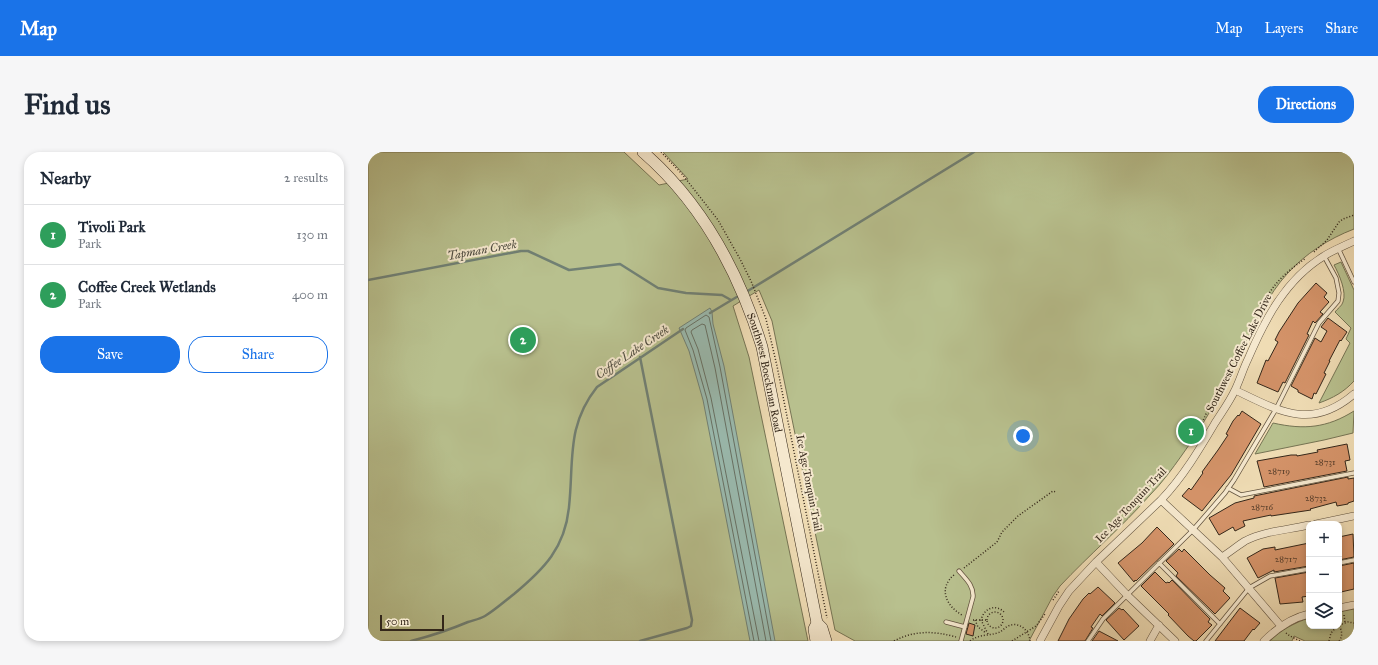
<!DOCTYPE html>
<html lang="en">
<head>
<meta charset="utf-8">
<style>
  body { margin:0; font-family:"IM FELL Great Primer",serif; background:#f6f6f7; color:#1f2937 }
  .controls { position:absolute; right:12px; bottom:12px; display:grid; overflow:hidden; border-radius:8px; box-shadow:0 2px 6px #0003 }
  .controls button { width:36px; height:36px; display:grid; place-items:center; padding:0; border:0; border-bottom:1px solid #e0e1e3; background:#fff; color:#1f2937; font:20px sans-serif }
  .scale { position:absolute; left:12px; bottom:10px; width:64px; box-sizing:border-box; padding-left:4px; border:2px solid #34271a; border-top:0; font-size:11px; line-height:14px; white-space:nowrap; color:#34271a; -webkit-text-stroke:3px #f5e8ce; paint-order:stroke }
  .you { position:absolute; left:655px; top:284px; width:14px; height:14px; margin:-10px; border:3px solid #fff; border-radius:50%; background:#1a73e8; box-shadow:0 0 0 6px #1a73e833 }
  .badge { display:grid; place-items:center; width:26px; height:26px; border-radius:50%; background:#1a73e8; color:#fff; font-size:13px; font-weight:700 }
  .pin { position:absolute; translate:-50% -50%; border:2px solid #fff; box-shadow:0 1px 4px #0006 }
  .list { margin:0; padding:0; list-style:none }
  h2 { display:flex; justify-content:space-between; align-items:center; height:52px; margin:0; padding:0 16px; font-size:17px }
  h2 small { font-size:13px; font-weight:400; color:#747a83 }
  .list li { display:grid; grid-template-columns:26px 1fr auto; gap:12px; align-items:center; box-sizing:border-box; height:60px; padding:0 16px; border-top:1px solid #e0e1e3 }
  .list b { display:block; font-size:15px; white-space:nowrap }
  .list p { margin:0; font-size:13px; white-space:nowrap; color:#747a83 }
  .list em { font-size:13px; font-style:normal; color:#747a83 }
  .actions { display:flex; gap:8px; padding:12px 16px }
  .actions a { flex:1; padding:9px 0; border:1px solid #1a73e8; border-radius:16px; text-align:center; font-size:14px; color:#1a73e8 }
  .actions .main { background:#1a73e8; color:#fff }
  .icon { flex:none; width:22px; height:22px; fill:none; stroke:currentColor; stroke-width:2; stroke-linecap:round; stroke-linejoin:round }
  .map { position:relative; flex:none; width:986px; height:489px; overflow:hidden; border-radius:16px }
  header { display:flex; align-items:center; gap:24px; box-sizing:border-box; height:56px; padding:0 20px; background:#1a73e8; color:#fff }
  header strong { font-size:19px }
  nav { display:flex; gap:22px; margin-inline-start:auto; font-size:14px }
  .intro { display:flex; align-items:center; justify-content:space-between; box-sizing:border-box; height:96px; padding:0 24px }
  h1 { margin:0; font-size:28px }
  .button { padding:10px 18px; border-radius:16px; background:#1a73e8; color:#fff; font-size:14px; font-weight:700 }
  main { display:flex; gap:24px; padding:0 24px }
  aside { flex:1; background:#fff; border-radius:16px; box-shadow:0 2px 6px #0003 }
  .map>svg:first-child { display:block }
  .green { fill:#b8c08e; stroke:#767454 }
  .water { fill:#9abbb0; stroke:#718074 }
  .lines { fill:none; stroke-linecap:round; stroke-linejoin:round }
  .shore { stroke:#677165; stroke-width:1 }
  .stream { stroke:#718074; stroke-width:2.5 }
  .building { fill:#d49369; stroke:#34271a }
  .service-casing { stroke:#635440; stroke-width:5 }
  .minor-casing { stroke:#635440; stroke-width:8 }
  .secondary-casing { stroke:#34271a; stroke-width:12 }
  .path { stroke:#34271a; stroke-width:1.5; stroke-dasharray:1 2; stroke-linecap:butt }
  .service { stroke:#f5e8ce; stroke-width:3.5 }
  .minor { stroke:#f5e8ce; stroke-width:7 }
  .secondary { stroke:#f5e8ce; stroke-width:11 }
  .labels { text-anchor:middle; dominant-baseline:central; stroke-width:4; stroke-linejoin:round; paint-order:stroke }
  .number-label { font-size:9px; fill:#5c422e }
  .street-label { font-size:11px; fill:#34271a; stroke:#f5e8ce }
  .water-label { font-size:12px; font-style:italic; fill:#4e4c40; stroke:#f5e8ce }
</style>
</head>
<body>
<header>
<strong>Map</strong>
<nav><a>Map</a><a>Layers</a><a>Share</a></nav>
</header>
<div class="intro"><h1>Find us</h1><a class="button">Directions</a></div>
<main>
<aside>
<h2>Nearby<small>2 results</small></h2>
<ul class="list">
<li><span class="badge" style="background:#2e9e5b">1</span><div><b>Tivoli Park</b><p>Park</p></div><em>130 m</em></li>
<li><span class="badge" style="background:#2e9e5b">2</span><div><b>Coffee Creek Wetlands</b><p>Park</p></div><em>400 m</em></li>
</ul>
<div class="actions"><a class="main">Save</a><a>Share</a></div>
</aside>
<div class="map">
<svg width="986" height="489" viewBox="0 0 986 489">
  <rect width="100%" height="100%" fill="#efdcb4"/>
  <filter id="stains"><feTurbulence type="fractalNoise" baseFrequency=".005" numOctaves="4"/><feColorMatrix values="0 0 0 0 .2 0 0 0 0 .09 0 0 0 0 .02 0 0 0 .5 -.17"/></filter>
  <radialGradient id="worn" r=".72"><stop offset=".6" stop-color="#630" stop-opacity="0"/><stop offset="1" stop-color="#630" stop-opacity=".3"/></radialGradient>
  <!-- green -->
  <path class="green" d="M0 0H256L291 33 320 27 295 0H986V77C960 87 937 102 919 122 900 143 889 168 877 192 858 230 839 269 814 303 804 317 794 331 782 343 754 375 721 403 692 434L685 444 661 489H487L467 478 404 169 391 138 365 154 381 205 440 489H0Z
    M973 110 986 138V229C976 240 965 246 951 251L982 191 978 187 983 176 967 160C969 157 974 154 975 150 979 140 971 122 966 113Z
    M986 259 985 281 956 288 887 302 905 271C936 278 959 276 986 259Z
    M986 457V489H937L926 484 924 489H902C913 478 926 471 941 466V474H971V460Z"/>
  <!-- water -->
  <path class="water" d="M342 156 344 160 345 172 356 214 407 489H382L335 248 321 199 311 176Z"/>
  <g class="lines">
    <!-- shore -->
    <path class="shore" d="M386 489 339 247 325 198 317 178 318 176 338 163 341 165 352 215 403 489
      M391 489 343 246 330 197 323 180 324 178 334 172 337 173 347 216 398 489"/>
    <!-- stream -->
    <path class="stream" d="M0 128 153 99H160L201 118 252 112 290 136 318 141 354 143 363 148
      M378 140 606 0
      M342 161 372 143
      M43 489C63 484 81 478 100 470 106 468 112 467 117 464 127 458 137 449 146 442 176 417 197 396 201 355 206 309 198 274 229 235L315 177
      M272 489 319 476 323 474 324 468 272 205"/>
  </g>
  <!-- building -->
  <path class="building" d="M948 131 959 141 956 145 961 150 952 160 955 162 947 171 945 169 939 182 941 183 917 231 915 230 910 240 889 231 898 208 900 209 910 190 907 188 911 180 930 151Z
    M960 166 979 180 973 189 972 188 961 209H962L956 221 958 222 948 242 946 241 944 247 930 240V238L923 234 947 186 953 190 959 179 953 175Z
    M874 259 893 272 863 323 834 359 814 344 821 336 823 338 835 321 834 320 850 298 860 283 858 282 865 269 870 263 871 264Z
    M979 292 982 308 977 309 979 319 896 335 889 309 923 303H929V304L950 300 949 298Z
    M980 325V327L986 326V349L980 351V352L969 354 968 350 942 357 943 358 903 364V363L884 367 875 369 877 374 867 379 865 375 851 383 841 366 867 351 886 346V344Z
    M789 375 806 392 768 429 767 428 766 430 750 411 774 391Z
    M985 382 986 405 971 408V385Z
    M941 391V414L906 420V418L890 426 879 406 895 397 907 395V398Z
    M811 397 814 400 816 397 842 423 857 436 855 439 862 446 847 462 808 424 810 421 798 409Z
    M986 411V437L973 440 971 427V414Z
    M787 420 798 431 800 430 801 431 804 428 842 467 840 470 844 473 828 489H826L820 484 800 463 801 462 773 434Z
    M941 420V444L934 445 935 450 912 452 907 426Z
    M730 435 747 451 734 464 732 462 723 475 725 476 717 489H690L701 467 715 447 721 441 722 442Z
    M751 456 754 458 755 457 771 474 756 488 738 468Z
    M872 456 892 471 886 478 885 477 876 489H847Z
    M601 471 607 473 605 484 598 482Z
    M731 479 750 489H724Z"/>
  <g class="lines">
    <defs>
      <path id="service" d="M970 96 986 130
        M860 336 873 343 986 321
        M791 411 852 472
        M971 411 986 408
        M591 419C598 427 606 434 605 445L593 489
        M578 470 597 475
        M720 489 735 467 825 378 857 341 866 328 908 257 951 171 970 149 971 141 968 126 956 104
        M838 489 881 436 902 424 941 417"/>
      <path id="minor" d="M867 238C911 259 943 279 986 242
        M793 348 854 405 913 474
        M948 372 986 364
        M854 405C862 400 869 394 877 389 896 379 920 378 941 373
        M728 410 759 443 807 489
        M971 456 986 453
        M672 489 691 454 701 439 728 410 793 348C815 325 831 298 847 271 854 260 862 249 867 238 872 228 875 217 880 207 897 167 918 127 956 104 965 98 976 94 986 89
        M782 489 791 473
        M896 489C909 476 923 466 941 462"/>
      <g id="secondary">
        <path id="s1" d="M275 0C335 52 371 120 394 195L449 471 446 477 448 489"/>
        <path d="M449 471 454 476 458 489"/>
      </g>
    </defs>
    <!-- service casing -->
    <use href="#service" class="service-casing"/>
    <!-- minor casing -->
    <use href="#minor" class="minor-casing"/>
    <!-- secondary casing -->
    <use href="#secondary" class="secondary-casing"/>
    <!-- path -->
    <path class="path" d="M293 0 314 22 350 68 372 107 383 129 398 167 409 214 459 466
      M946 100 959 88 971 70 975 67 986 63
      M893 160C900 135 918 120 938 106
      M829 285C839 255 852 234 870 208
      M596 416 629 390 634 380 650 364 685 339 688 340
      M586 423C570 436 578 454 594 463
      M685 448 691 439
      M619 468a8 8 0 1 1 16 0a8 8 0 1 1-16 0Z
      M976 463 977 470
      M605 468H618
      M607 468 610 475 618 481
      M971 473 980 470 986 471
      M918 481 922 484 932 489
      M620 482 613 468C616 456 628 451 637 461
      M526 489C547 478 566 479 588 485
      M602 489C611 482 620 484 629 481 634 480 636 476 640 474 651 469 661 478 662 489
      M644 489 668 474 677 462
      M961 489 963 481 969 474
      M971 489C975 484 974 479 971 473"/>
    <!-- service -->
    <use href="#service" class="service"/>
    <!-- minor -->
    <use href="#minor" class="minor"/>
    <!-- secondary -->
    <use href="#secondary" class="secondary"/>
  </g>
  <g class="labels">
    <!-- number labels -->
    <g class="number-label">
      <text x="957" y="309">28731</text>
      <text x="911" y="318">28719</text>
      <text x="948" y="345">28732</text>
      <text x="894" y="354">28716</text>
      <text x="918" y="406">28717</text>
    </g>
    <!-- street labels -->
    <g class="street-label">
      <text transform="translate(871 201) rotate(-63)">Southwest Coffee Lake Drive</text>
      <text stroke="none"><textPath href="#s1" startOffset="257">Southwest Boeckman Road</textPath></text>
      <text transform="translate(441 331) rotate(79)">Ice Age Tonquin Trail</text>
      <text transform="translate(763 353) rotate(-47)">Ice Age Tonquin Trail</text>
    </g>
    <!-- water labels -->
    <g class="water-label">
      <text transform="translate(114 98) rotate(-10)">Tapman Creek</text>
      <text transform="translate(264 200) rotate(-34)">Coffee Lake Creek</text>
    </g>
  </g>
  <rect width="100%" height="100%" filter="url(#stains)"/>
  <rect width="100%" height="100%" fill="url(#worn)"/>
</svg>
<div class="controls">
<button>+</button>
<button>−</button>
<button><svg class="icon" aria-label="layers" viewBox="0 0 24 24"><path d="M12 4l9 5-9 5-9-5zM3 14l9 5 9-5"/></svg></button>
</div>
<div class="scale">50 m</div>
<div class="you"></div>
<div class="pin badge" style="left:823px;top:279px;background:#2e9e5b">1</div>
<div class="pin badge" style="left:155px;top:188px;background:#2e9e5b">2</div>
</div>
</main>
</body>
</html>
